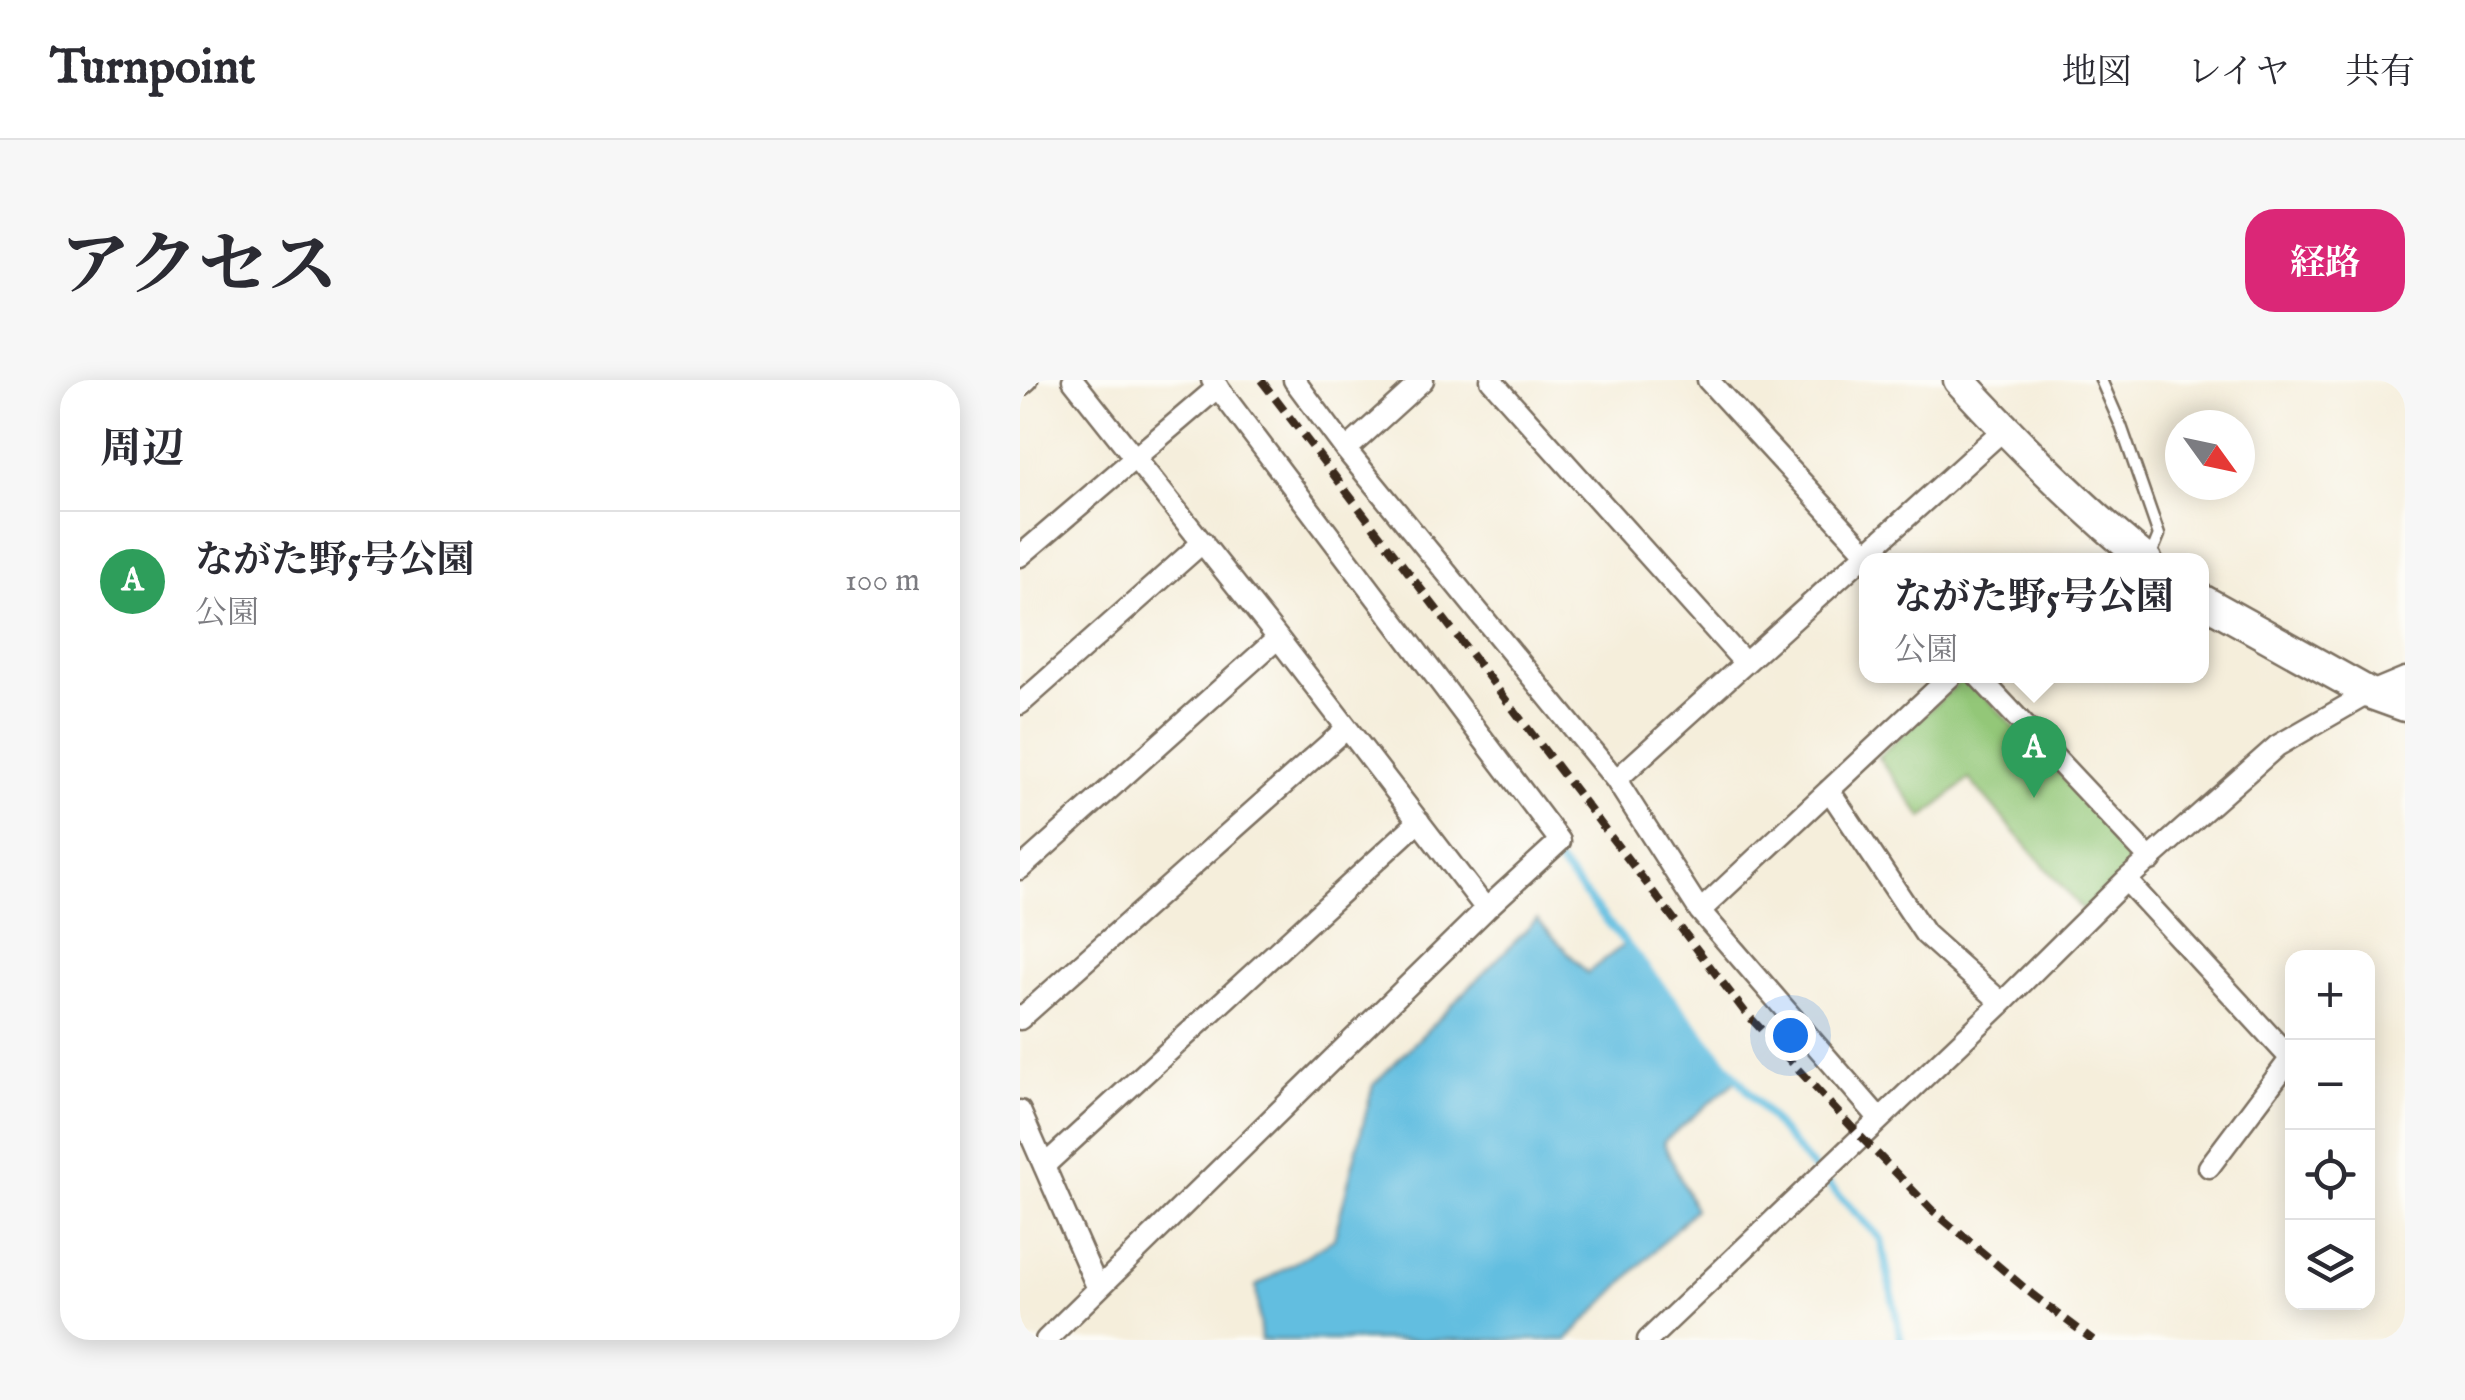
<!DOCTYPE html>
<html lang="ja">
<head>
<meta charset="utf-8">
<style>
  body { margin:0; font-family:"IM FELL English","Noto Serif JP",serif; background:#f7f7f7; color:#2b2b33 }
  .controls { position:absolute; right:30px; bottom:30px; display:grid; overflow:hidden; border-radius:20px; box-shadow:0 5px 25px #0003 }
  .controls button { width:90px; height:90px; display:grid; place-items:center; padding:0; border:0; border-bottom:2px solid #e1e1e2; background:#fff; color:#2b2b33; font:50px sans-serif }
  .compass { position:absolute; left:1145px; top:30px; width:90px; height:90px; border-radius:50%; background:#fff; box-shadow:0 5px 25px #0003; rotate:123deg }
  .you { position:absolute; left:770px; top:655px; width:35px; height:35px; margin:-25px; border:8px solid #fff; border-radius:50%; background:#1a73e8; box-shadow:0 0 0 15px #1a73e833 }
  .badge { display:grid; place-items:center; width:65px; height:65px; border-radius:50%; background:#db2777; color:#fff; font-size:32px; font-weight:700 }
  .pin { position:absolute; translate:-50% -82px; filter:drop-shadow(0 2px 5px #0008) }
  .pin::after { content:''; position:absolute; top:52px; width:35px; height:30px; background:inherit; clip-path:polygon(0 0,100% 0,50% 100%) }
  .popup { position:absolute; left:839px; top:173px; width:350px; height:130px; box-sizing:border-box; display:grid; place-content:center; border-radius:20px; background:#fff; filter:drop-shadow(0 2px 8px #0005); font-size:32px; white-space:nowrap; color:#7c7c81 }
  .popup b { font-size:38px; color:#2b2b33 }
  .popup::after { content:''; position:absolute; left:50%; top:100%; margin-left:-20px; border:20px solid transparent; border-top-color:#fff }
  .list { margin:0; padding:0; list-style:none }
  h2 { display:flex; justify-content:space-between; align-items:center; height:130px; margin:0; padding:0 40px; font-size:42px }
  h2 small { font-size:32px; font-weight:400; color:#7c7c81 }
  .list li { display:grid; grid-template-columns:65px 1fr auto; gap:30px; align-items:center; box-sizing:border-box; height:140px; padding:0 40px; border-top:2px solid #e1e1e2 }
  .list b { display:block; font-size:38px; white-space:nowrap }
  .list p { margin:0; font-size:32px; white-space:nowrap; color:#7c7c81 }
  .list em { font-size:32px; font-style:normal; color:#7c7c81 }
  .icon { flex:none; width:55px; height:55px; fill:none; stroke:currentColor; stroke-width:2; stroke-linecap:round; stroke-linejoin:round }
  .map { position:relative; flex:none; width:1385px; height:960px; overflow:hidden; border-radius:30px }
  header { display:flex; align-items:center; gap:60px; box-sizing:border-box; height:140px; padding:0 50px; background:#fff; border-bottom:2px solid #e1e1e2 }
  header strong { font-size:48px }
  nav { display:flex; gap:55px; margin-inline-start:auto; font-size:35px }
  .intro { display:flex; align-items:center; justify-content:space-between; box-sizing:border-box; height:240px; padding:0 60px }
  h1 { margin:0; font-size:70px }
  .button { padding:25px 45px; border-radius:30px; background:#db2777; color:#fff; font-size:35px; font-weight:700 }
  main { display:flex; gap:60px; padding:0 60px }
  aside { flex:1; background:#fff; border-radius:30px; box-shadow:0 5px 25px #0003 }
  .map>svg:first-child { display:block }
  .green { fill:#93c778; stroke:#67784b; stroke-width:2.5 }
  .water { fill:#62bee0; stroke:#4e747f; stroke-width:2.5 }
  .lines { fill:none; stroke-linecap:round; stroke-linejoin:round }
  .stream { stroke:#62bee0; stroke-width:8 }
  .lane-casing { stroke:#7c6f60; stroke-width:15 }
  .street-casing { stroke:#7c6f60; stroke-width:25 }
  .secondary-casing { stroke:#7c6f60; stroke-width:35 }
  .lane { stroke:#fff; stroke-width:10 }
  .street { stroke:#fff; stroke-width:20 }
  .secondary { stroke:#fff; stroke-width:30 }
  .rail { stroke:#3b2a1e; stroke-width:8; stroke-dasharray:15 8; stroke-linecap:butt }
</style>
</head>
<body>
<header>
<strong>Turnpoint</strong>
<nav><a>地図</a><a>レイヤ</a><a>共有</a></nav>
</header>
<div class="intro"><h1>アクセス</h1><a class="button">経路</a></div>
<main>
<aside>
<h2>周辺<small></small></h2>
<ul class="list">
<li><span class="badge" style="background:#2e9e5b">A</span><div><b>ながた野5号公園</b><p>公園</p></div><em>100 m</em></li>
</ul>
</aside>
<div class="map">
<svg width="1385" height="960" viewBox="0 0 1385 960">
  <rect width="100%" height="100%" fill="#fdfcf7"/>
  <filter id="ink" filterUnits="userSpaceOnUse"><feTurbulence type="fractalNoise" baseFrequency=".01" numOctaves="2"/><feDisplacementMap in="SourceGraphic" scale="20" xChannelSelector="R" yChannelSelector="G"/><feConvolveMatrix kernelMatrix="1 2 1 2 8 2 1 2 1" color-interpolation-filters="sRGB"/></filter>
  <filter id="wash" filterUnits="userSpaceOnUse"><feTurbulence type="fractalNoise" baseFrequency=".0048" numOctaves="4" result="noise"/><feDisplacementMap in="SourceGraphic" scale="40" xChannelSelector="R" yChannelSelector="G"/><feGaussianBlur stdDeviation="2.25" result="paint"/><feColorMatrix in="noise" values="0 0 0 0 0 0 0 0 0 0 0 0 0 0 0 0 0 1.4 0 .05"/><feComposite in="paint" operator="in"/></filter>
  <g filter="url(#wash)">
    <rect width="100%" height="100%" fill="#f5eedb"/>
    <!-- green -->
    <path class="green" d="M946 296 1120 479 1063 531 949 399 903 438 858 377Z"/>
    <!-- water -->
    <path class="water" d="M517 539 567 593 605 564 718 699 643 762 675 829 547 960H241L236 906 314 859 353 705Z"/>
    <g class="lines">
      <!-- stream -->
      <path class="stream" d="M538 482 788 783 861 859 881 960"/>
    </g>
  </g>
  <g filter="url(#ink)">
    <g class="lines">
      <defs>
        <path id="lane" d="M1081 0 1101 46 1139 155 1130 177"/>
        <path id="street" d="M53 0 258 258 466 529
          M274 0 326 70 596 400 680 531 859 738
          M471 0 724 282
          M688 0 853 180
          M0 6 7 0
          M326 70 403 0
          M0 176 198 7
          M958 296 1131 480
          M0 324 183 162
          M596 400 984 49
          M809 410 905 554 982 623
          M0 489 258 258
          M1106 500 1272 680
          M680 531 931 296
          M0 639 327 348
          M0 731 78 909
          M24 786 399 441
          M1189 787 1271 678
          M26 960 466 529 540 461 192 0
          M628 960 982 623 1106 500 1257 366 1349 313 1385 298"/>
        <path id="secondary" d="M939 0C998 64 1059 126 1126 180
          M1182 220 1349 313 1385 326"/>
      </defs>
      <!-- lane casing -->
      <use href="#lane" class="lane-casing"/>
      <!-- street casing -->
      <use href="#street" class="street-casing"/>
      <!-- secondary casing -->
      <use href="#secondary" class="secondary-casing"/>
      <!-- lane -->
      <use href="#lane" class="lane"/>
      <!-- street -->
      <use href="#street" class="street"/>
      <!-- secondary -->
      <use href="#secondary" class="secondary"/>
      <!-- rail -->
      <path class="rail" d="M241 0 725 632 840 756 912 830 1013 915 1073 960"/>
    </g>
  </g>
</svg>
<div class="controls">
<button>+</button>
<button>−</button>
<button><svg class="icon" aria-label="locate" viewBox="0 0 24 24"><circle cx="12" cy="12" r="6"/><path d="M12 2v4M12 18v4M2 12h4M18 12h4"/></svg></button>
<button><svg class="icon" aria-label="layers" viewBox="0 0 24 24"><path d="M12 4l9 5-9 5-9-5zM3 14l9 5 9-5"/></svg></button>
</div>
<svg class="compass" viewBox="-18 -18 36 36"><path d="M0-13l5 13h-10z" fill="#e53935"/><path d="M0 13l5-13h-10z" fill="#7c7c81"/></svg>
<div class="you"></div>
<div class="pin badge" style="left:1014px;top:418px;background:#2e9e5b">A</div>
<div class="popup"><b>ながた野5号公園</b>公園</div>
</div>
</main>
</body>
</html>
